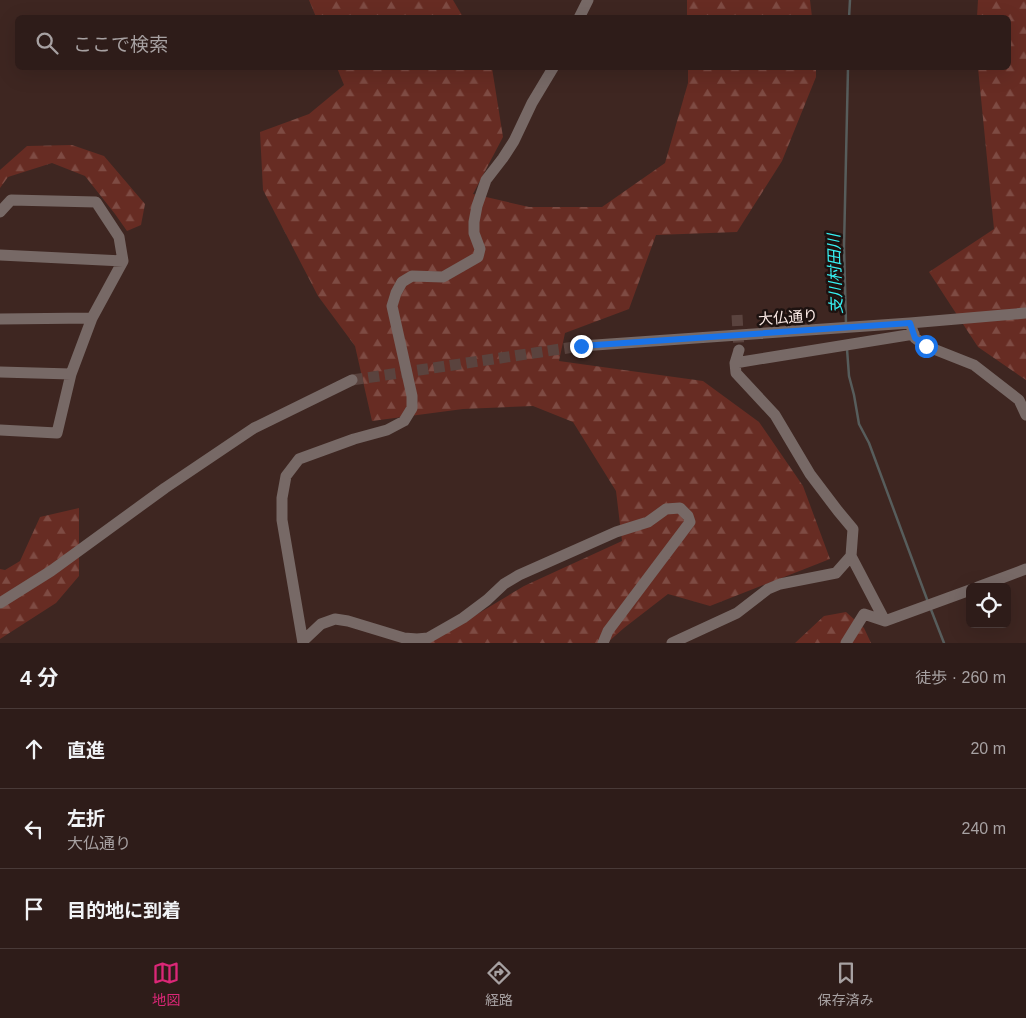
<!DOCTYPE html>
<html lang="ja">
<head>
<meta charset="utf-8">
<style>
  body { margin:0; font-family:Arial,"Noto Sans JP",sans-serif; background:#362522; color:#f1f3f6 }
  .controls { position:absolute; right:15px; bottom:15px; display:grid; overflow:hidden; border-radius:8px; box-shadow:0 5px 20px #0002 }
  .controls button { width:45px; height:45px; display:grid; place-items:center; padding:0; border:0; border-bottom:1px solid #493a38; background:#2e1c19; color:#f1f3f6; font:25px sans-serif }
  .stop { position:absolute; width:15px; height:15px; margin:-11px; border:4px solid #1a73e8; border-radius:50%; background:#fff }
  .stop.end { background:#1a73e8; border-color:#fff; box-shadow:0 1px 5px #0008 }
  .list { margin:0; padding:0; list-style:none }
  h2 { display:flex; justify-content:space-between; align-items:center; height:65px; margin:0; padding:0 20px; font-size:21px }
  h2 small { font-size:16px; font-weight:400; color:#a7a1a2 }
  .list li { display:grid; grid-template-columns:32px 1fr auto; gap:15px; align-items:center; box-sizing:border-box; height:80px; padding:0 20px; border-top:1px solid #493a38 }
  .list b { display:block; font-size:19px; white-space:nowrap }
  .list p { margin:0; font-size:16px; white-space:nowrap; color:#a7a1a2 }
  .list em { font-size:16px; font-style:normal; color:#a7a1a2 }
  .icon { flex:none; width:28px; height:28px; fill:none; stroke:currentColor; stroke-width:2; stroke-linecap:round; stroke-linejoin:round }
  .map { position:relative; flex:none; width:1026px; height:643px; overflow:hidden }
  .search { position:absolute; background:#2e1c19; box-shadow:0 5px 20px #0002; left:15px; right:15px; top:15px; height:55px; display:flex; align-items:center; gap:12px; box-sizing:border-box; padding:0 18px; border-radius:8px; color:#a7a1a2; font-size:19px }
  .sheet { height:305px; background:#2e1c19 }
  nav { display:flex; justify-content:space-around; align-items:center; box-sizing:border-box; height:70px; border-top:1px solid #493a38; background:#2e1c19; font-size:14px; color:#a7a1a2 }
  nav a { display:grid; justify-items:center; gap:2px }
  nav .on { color:#db2777 }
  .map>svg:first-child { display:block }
  .forest { fill:url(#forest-firs) }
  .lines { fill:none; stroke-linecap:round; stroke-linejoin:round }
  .stream { stroke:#575d5c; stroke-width:2.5 }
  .minor-tunnel { stroke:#5a433e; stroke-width:11; stroke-dasharray:11 5.5; stroke-linecap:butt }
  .minor { stroke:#776966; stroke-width:11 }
  .route { stroke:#1a73e8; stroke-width:6 }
  .labels { text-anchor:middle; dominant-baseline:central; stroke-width:5; stroke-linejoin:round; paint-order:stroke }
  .street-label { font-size:15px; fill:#fae9e5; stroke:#1d1210 }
  .water-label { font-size:16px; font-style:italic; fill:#37f2f4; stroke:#1d1210 }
</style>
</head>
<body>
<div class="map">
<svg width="1026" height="643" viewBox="0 0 1026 643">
  <defs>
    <pattern id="forest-firs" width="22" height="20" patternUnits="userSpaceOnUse" patternTransform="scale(1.25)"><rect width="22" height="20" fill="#672c23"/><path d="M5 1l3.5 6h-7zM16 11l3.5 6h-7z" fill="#7e4b43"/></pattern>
  </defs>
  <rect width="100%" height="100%" fill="#3e2621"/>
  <!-- forest -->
  <path class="forest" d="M309 0H453L463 17H316Z
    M687 0H810L812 17H687Z
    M978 0H1026V380L978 347 929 272 994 229 978 68H1008V18L977 17Z
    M337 68H492L503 137 473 194 529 207H602L665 163 688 83V68H816V77L782 161 737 232 656 235 629 309 565 333 559 361 703 381 759 422 803 486 830 559 710 606 668 594 624 628 607 643H429L524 586 622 541 616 491 573 422 533 406 463 409 372 421 355 346 318 296 263 190 260 132 309 114 344 85Z
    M72 145 104 156 145 204 141 225 127 231 115 214 85 176 52 163 8 177 0 188V170L27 146Z
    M79 508V576L56 603 0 639V569L5 570 20 561 40 517Z
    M846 612 864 628 871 643H795L824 616Z"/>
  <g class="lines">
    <!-- stream -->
    <path class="stream" d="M849 18 850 0
      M846 324 844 247 848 68
      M847 349 849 376 854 395 859 424 869 443 928 602
      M930 607 944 643"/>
    <!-- minor-tunnel -->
    <path class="minor-tunnel" d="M737 315 739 350
      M352 380 581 346"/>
    <!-- minor -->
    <path class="minor" d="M579 18 588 0
      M0 212 11 200 96 202 119 237 123 261 92 318 71 374 57 433 0 430
      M0 255 123 261
      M0 319 92 318
      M912 329 915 338 926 346 974 365 1019 400 1026 415
      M581 346 910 323 1026 313
      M739 350 735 363 736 373 775 415 810 474 838 511 853 529 851 556 885 621
      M735 363 914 334
      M0 372 71 374
      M978 587 1026 569
      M0 603 51 571 165 488 254 428 352 380
      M303 641 321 624 335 619 348 621 404 638 417 639 428 638 463 618 487 600 504 584 519 575 616 532 648 522 666 509 680 508 688 516 690 522 608 631 603 643
      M303 643 282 520V498L286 476 299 459 354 439 387 430 404 421 412 408V396L392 306 396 293 402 282 412 276 443 277 478 257 480 249 474 233V222L477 206 486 180 503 158 514 141 532 103 553 68
      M672 643 737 613 768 589 780 584 836 573 851 556
      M846 643 864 614 885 621 970 590"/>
  </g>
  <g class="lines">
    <!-- route -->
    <path class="route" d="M581 346 910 323 915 338 926 346"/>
  </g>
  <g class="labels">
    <!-- street labels -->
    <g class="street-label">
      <text transform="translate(788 317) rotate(-4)">大仏通り</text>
    </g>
    <!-- water labels -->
    <g class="water-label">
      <text transform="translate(835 274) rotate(-92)">支川村田川</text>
    </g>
  </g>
</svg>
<div class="controls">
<button><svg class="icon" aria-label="locate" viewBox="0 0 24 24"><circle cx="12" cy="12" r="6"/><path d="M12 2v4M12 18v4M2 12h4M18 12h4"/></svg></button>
</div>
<div class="stop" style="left:926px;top:346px"></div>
<div class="stop end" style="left:581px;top:346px"></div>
<div class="search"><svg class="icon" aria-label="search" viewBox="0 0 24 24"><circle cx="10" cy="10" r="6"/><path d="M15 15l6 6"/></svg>ここで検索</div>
</div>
<section class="sheet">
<h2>4 分<small>徒歩 · 260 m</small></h2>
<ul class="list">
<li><svg class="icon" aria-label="ahead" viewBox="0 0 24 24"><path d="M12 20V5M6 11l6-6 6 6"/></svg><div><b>直進</b></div><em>20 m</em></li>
<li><svg class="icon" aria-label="left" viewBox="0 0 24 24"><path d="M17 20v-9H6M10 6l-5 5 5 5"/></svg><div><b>左折</b><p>大仏通り</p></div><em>240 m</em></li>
<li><svg class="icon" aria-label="arrive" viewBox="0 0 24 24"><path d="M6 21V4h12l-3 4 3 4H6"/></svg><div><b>目的地に到着</b></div></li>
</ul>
</section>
<nav>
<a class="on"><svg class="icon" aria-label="map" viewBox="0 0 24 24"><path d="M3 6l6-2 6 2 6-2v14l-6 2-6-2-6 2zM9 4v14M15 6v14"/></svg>地図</a>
<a><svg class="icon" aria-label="directions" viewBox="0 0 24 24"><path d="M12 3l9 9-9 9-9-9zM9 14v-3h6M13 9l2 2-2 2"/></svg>経路</a>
<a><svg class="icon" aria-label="saved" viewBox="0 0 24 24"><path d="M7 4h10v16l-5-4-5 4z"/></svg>保存済み</a>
</nav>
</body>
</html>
